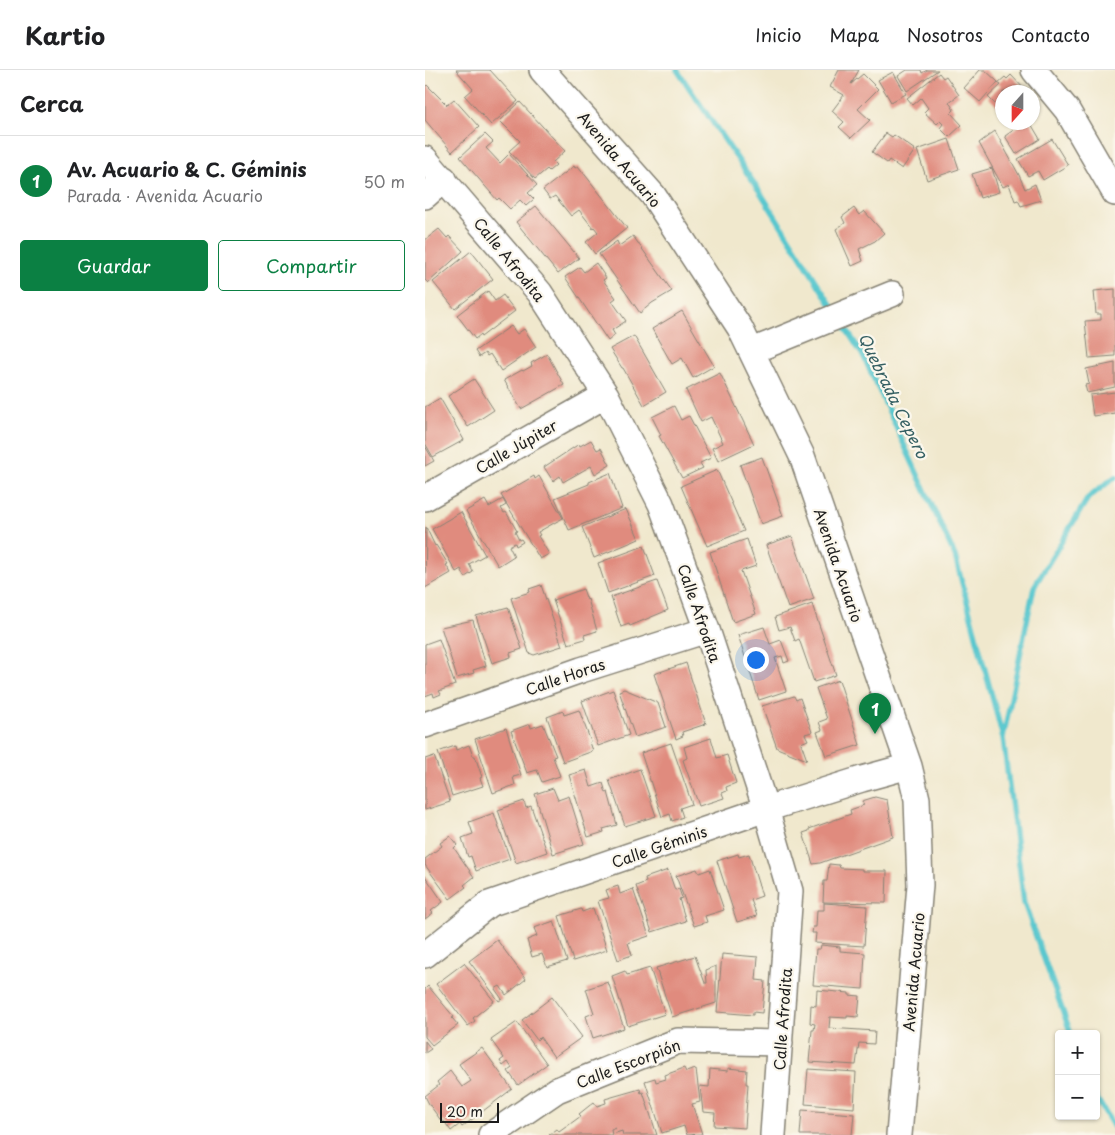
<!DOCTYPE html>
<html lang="es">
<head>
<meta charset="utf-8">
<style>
  body { margin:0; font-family:"Playpen Sans",sans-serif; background:#f2f2f2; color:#202124 }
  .controls { position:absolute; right:15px; bottom:15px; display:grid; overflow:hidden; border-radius:5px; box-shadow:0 1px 4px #0004 }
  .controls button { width:45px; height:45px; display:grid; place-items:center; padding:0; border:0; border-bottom:1px solid #e0e0e0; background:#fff; color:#202124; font:25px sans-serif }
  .compass { position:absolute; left:570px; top:15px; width:45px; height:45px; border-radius:50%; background:#fff; box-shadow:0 1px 4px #0004; rotate:201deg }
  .scale { position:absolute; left:15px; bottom:12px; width:59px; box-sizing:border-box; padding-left:5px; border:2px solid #1c1c1c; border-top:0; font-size:14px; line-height:18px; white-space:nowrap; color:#1c1c1c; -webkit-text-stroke:4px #fbf7ec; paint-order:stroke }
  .you { position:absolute; left:330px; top:589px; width:18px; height:18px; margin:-12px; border:4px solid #fff; border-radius:50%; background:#1a73e8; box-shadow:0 0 0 8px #1a73e833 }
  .badge { display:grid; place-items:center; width:32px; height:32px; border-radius:50%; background:#0b8043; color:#fff; font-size:16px; font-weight:700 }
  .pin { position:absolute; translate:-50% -41px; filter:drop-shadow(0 1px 2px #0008) }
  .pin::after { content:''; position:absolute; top:26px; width:18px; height:15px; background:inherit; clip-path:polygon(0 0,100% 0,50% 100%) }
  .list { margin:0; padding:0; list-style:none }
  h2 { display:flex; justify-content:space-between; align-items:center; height:65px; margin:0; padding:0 20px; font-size:21px }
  h2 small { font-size:16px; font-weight:400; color:#757577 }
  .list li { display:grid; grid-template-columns:32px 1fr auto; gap:15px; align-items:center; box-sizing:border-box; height:90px; padding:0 20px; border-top:1px solid #e0e0e0 }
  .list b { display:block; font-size:19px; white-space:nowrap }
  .list p { margin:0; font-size:16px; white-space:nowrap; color:#757577 }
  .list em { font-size:16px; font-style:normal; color:#757577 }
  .actions { display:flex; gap:10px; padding:15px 20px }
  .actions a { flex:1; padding:11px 0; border:1px solid #0b8043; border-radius:5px; text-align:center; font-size:18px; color:#0b8043 }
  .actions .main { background:#0b8043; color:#fff }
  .map { position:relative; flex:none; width:690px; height:1065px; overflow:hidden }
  header { display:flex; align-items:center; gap:30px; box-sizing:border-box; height:70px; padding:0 25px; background:#fff; border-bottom:1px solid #e0e0e0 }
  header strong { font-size:24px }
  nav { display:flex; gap:28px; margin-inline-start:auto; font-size:18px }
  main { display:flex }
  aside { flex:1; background:#fff }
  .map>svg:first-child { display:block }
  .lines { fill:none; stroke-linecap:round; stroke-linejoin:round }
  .stream { stroke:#5ac7ce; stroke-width:5.5 }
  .building { fill:#e08b7e }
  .minor-casing { stroke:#868274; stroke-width:28 }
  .minor { stroke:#fff; stroke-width:25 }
  .labels { text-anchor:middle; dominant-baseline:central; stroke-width:4.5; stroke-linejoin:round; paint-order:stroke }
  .street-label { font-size:15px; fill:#1c1c1c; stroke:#fbf7ec }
  .water-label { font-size:16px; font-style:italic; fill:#356063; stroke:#fbf7ec }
</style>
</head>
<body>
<header>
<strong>Kartio</strong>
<nav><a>Inicio</a><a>Mapa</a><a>Nosotros</a><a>Contacto</a></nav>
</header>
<main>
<aside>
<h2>Cerca<small></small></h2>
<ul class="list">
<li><span class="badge">1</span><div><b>Av. Acuario &amp; C. Géminis</b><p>Parada · Avenida Acuario</p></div><em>50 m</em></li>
</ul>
<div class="actions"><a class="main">Guardar</a><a>Compartir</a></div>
</aside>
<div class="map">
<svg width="690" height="1065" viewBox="0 0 690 1065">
  <rect width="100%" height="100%" fill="#fbf7ec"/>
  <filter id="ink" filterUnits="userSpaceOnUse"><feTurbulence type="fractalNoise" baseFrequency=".02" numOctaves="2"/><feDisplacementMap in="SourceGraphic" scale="10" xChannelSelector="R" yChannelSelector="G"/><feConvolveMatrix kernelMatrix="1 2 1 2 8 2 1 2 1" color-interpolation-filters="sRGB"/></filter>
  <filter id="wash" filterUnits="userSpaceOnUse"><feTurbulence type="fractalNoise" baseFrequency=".0096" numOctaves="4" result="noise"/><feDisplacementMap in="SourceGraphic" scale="20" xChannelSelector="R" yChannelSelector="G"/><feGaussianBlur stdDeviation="1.12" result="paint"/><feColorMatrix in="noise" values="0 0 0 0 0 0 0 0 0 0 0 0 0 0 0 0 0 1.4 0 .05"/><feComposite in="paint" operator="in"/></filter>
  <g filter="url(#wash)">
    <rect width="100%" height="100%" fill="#f0e8cd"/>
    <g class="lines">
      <!-- stream -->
      <path class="stream" d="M252 0 337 125 410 241
        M416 251 439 287 530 486 578 668
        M646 964 599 833 578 668 609 517 663 428 690 407
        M671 1027 690 1059"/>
    </g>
    <g id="blocks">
      <!-- building -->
      <path class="building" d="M31 0H65L93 31 66 55 40 26 48 19Z
        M414 0H434L426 14 438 4 453 19 433 39 445 50 426 68 414 57 419 52 407 41 419 25 405 17Z
        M482 0H496L497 3 502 0H513L482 21 473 6Z
        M555 0H560L573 12 555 32 539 18Z
        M468 2 481 24 466 32 453 10Z
        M514 3 518 8 521 6 534 25 524 32 529 40 526 43 537 55 524 67 515 58 518 54 515 51 512 54 499 42 503 38 496 28 488 35 482 28Z
        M586 5 602 22H578V42L563 27 576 15 573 13 580 7 582 9Z
        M2 15 22 35 29 29 54 57 27 82 0 50V17Z
        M95 32 140 81 128 92 131 95 124 101 122 99 110 109 84 81 95 71 75 51Z
        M600 52H605L615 69 591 84 580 66Z
        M570 61 594 105 600 119 610 114 616 130 596 136 593 130 590 131 584 114 578 117 554 73Z
        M461 63 467 67 469 65 490 80 477 99 464 90 462 93 447 82Z
        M60 64 68 72 61 78 75 93 84 84 112 115 103 123 109 129 101 136 95 130 85 139 74 128 72 130 35 87Z
        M524 69 534 99 502 110 492 80Z
        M627 69 643 95 618 110 613 101 603 106 593 89Z
        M149 96 150 98 153 96 202 158 170 184 161 172 173 162 169 157 168 158 154 140 146 146 130 126 125 129 118 120Z
        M567 98 574 122 555 128 547 104Z
        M111 136 154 188 133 204 91 152Z
        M429 138 434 145 439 141 459 163 450 171 434 179 438 191 427 196 411 159 420 153 417 147Z
        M14 159 22 168 24 166 38 181 3 213 0 210V170Z
        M208 166 247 221 227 233 215 243 174 184 192 171 194 176Z
        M46 181 68 209 30 239 8 212Z
        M171 193 181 208 178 210 191 228 187 231 201 251 187 260 190 265 183 271 140 207 155 197 159 202Z
        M690 219V286L664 288 660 251 676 250V244H671L669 221Z
        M63 221 70 231 78 225 90 241 56 267 55 265 50 269 32 245Z
        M257 241 289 296 268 308 257 288 247 294 227 259Z
        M86 256 92 264 99 259 111 277 76 301 65 284 62 286 60 283 54 287 50 281Z
        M209 266 241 322 219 335 198 298H197L185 279Z
        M122 284 139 315 96 339 79 310 97 300 98 301 107 296 106 293Z
        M690 293V317L662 323 660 315 664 314 661 299Z
        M295 303 329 374 293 391 287 378 298 373 286 347 276 352 261 320Z
        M49 309 69 340 43 357 23 326Z
        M690 322V343L668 346 665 325Z
        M15 328 39 370 8 387 0 373V337Z
        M249 336 256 350 264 346 286 388 275 393 278 398 257 408 234 366 236 365 227 347Z
        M166 370 172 380 176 378 185 395 170 404 166 396 138 412 135 406 128 411 119 397 154 374 155 376Z
        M0 376 9 391 0 396Z
        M337 387 358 446 336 454 315 395Z
        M292 400 319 461 282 476 256 416Z
        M185 403 197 438 144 460 130 428 164 414V412Z
        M109 406 110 409 114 406 138 448 113 462 115 465 113 466 124 484 115 489 76 425Z
        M78 429 81 435 76 438 79 443 81 442 92 461 90 462 94 470 96 469 98 472 91 476 90 473 84 476 89 486 73 496 41 441 60 430 64 437Z
        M201 439 214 469 169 488 157 457Z
        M36 442 60 485 44 494 48 502 40 507 36 499 31 502 7 459Z
        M1 457 10 476 11 475 23 494 21 495 26 503 0 518Z
        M367 466 389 529 363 538 341 475Z
        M322 469 331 496 316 501 331 544 308 552 285 482Z
        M219 476 230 506 183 523 173 493Z
        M232 511 243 540 205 556 204 554 196 557 186 527Z
        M116 515 137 576 109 585 104 583 86 528 105 522 104 519Z
        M158 519 162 530 163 529 172 561 159 565 160 569 143 574 128 530Z
        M387 534 411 605 389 612 374 569 370 571 365 557 354 560 350 547Z
        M83 537 97 579 85 583 86 587 67 593 51 546Z
        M48 550 61 596 48 600 49 603 32 608 16 557Z
        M339 557 345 574 356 570 364 591 359 593 357 586 350 588 361 621 334 630 313 565Z
        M14 569 30 615 14 621 16 624 9 627 8 623 0 626V574Z
        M261 593 281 654 257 662 258 666 251 669 229 604Z
        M414 610 435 675 401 686 392 662 397 660 394 652 402 649 391 618Z
        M199 619 233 633 241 657 210 667 194 621Z
        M188 620 204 665 173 676 157 631Z
        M369 626 371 630 375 628 387 662 380 664 383 670 376 673 382 690 352 678 337 636Z
        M154 640 166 672H165L168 681 138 692 122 647 138 641 139 645Z
        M105 654 106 658 118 654 131 686 128 687 135 706 117 712 112 700 102 703 86 661Z
        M81 658 96 705 88 707 90 715 68 723 50 669Z
        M286 668 292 688 302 685 311 713 301 717 302 721 297 723 299 728 274 736 258 690 262 688 259 677Z
        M246 673 267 734 255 738 258 747 247 751 245 744 237 747 216 683Z
        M44 675 48 686H50L57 707 55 708 58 716 27 726 13 682 30 676 31 680Z
        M9 686 25 732 0 740V689Z
        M215 699 231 746 200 756 184 710Z
        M161 700 166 717 178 713 181 723 183 722 192 755 178 759 179 762 163 767 144 705Z
        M128 718 133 730 144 726 159 774 128 784 110 724Z
        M450 727 462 730 468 767 395 793 388 794 378 763 384 761V759L426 744 425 740 439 735 437 731Z
        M99 731 101 738 106 736 122 782 91 793 73 740Z
        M69 743 85 789 51 801 46 786 43 787 37 768 48 764 44 752Z
        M25 766 32 775 29 778 49 807 39 815 41 817 25 829 0 795V789L17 776 15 773Z
        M313 784 314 787 324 784 337 826 326 830 332 846 312 852 292 791Z
        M404 794 414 795 415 798 437 799V801H462L461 833 398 832 399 811H402Z
        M272 799 274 803 285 799 299 840 280 846 282 852 269 856 251 806Z
        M243 800 250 820 254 819 257 828 254 829 261 851 227 862 211 816 221 812 220 808Z
        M0 806 18 832 6 841 8 843 0 849Z
        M193 816 195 824 208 819 224 866 203 873 207 885 193 890 173 831 184 828 181 820Z
        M399 833 442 836 439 876 390 873 391 863H387L388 857H391L392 840H399Z
        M168 838 182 880 148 891 134 846 156 839 157 842Z
        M129 851 142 891 122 897 117 884 107 887 102 870 112 866 109 858Z
        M72 870 101 909 81 925 75 916 70 919 77 929 74 931 44 891Z
        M396 875 415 877V881L440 883 438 919 388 915 391 879H395Z
        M297 884 333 887 331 910 340 911 337 943 328 942V945L292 942Z
        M270 886 280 913H282L281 900 291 896V933L247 947 231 898Z
        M39 893 69 931 48 948 50 951 43 956 11 914Z
        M225 898 240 944 203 956 187 906 200 901 202 905Z
        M183 912 199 958 168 968 161 946 169 943 161 919Z
        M3 916 29 947 27 948 33 955 7 975 0 967V919Z
        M392 920 424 923V925L435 926 433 947 422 946V948L405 947 404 958 450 961 449 974 434 973 431 995 384 992 387 960H389L390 954 385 953 386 935 391 936Z
        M127 927 157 967 129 987 115 967 112 970 97 950Z
        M92 952 122 994 93 1015 83 1001 87 998 83 992 78 996 75 991 79 988 66 970Z
        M0 971 6 979 0 983Z
        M57 978 87 1019 37 1057 35 1054 26 1061 19 1051 17 1052 4 1034 0 1026 14 1015 12 1012 25 1001 37 1017 46 1011 34 994Z
        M259 998 261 1002 271 999 275 1032 267 1034 277 1064 262 1065 259 1056 237 1063 220 1011 230 1008 231 1012 241 1009 240 1005Z
        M303 998 322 1000 321 1014H323L320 1058 289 1056 290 1043 278 1042 275 1016 284 1017 285 999 303 1001Z
        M383 999 431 1002 429 1038 380 1034Z
        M215 1019 216 1023 218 1022 232 1065H198L197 1061 191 1063 190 1058 186 1060 187 1065H124L132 1059 134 1062 156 1046 154 1044 169 1032 172 1036 181 1033 180 1029Z
        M377 1040 429 1044 427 1065H375Z"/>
    </g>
  </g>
  <g filter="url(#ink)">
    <use href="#blocks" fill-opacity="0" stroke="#868274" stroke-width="1"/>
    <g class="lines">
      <defs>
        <path id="minor" d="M117 0 228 125 315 258 377 386 484 696 492 729 495 815 474 1065
          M609 0 642 40 690 123
          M0 89 115 223 181 325 236 434 282 560 341 739 365 821 348 1065
          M0 126 19 109
          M327 281 467 224
          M0 428 181 325
          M0 655 156 600 282 560
          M0 885 64 834 341 739 437 709 484 696
          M66 1065 132 1020 253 971 355 973"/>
      </defs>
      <!-- minor casing -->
      <use href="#minor" class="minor-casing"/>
      <!-- minor -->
      <use href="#minor" class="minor"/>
    </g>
  </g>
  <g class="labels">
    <!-- street labels -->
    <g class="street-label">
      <text transform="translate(195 89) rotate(50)">Avenida Acuario</text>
      <text transform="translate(85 189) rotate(51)">Calle Afrodita</text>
      <text transform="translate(91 376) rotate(-30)">Calle Júpiter</text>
      <text transform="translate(414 495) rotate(71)">Avenida Acuario</text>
      <text transform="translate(275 543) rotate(71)">Calle Afrodita</text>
      <text transform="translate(140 606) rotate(-19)">Calle Horas</text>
      <text transform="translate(234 776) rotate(-19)">Calle Géminis</text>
      <text transform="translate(488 902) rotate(-85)">Avenida Acuario</text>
      <text transform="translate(357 949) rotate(-86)">Calle Afrodita</text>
      <text transform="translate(203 993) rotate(-21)">Calle Escorpión</text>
    </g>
    <!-- water labels -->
    <g class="water-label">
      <text transform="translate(469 325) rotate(64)">Quebrada Cepero</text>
    </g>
  </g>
</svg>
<div class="controls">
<button>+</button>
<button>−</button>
</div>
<svg class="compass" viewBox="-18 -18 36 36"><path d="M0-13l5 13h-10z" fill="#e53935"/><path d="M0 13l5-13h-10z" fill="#757577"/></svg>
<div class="scale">20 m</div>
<div class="you"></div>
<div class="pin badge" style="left:450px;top:664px">1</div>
</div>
</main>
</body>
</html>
